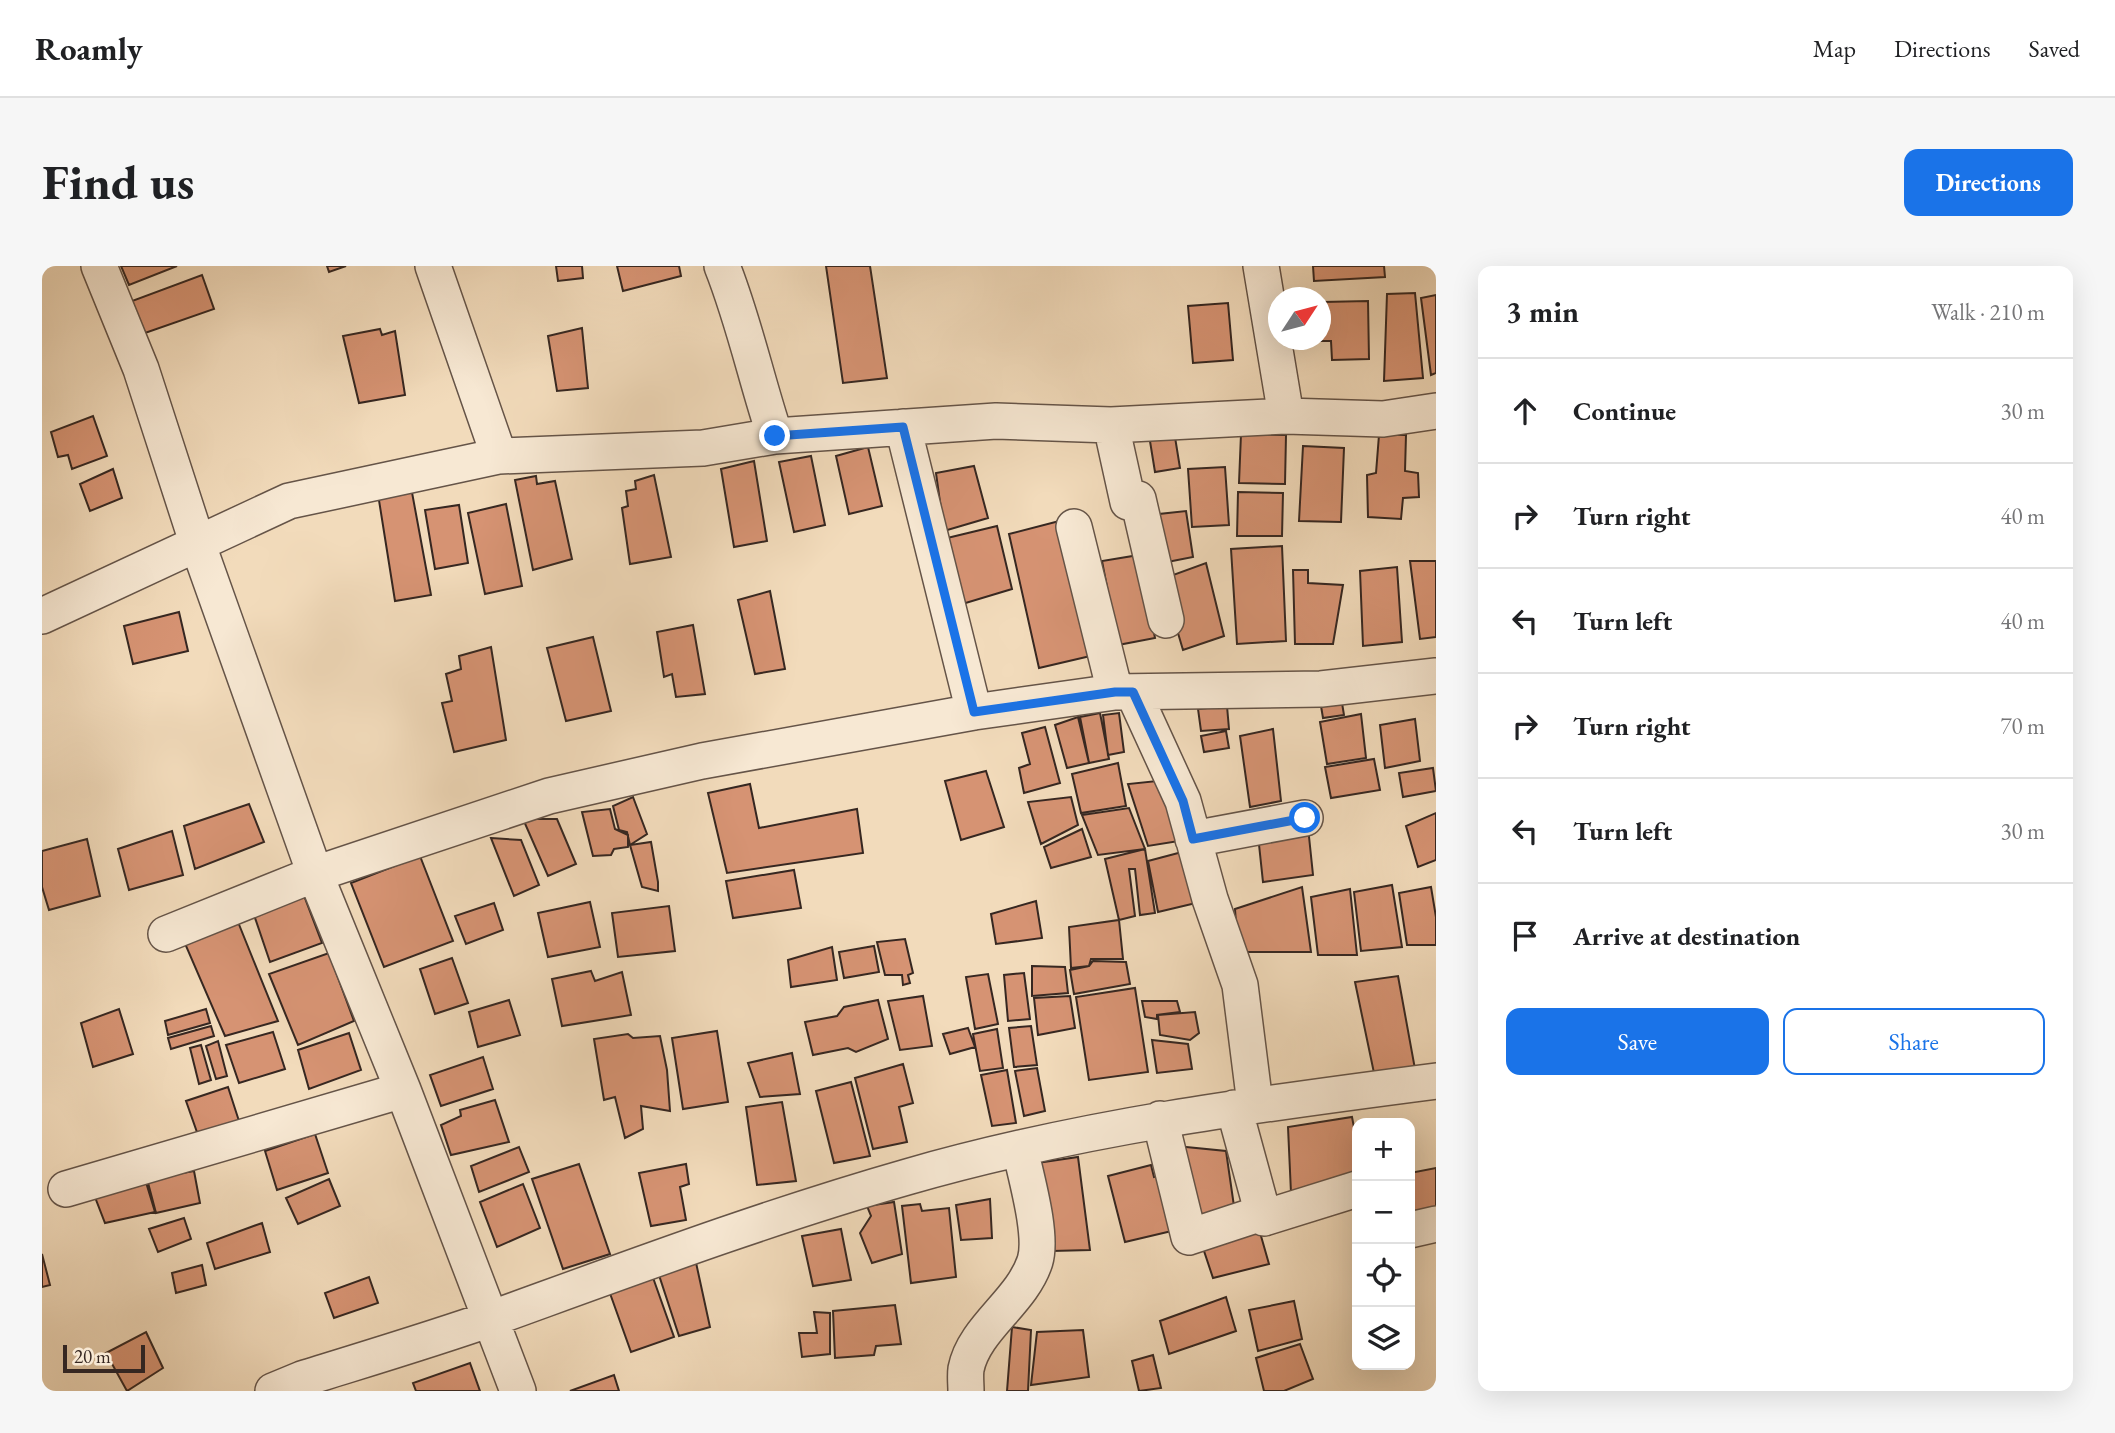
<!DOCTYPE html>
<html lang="en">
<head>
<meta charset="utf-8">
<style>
  body { margin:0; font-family:"EB Garamond",serif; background:#f6f6f6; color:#202124 }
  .controls { position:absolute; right:21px; bottom:21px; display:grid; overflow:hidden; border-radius:14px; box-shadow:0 7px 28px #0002 }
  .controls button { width:63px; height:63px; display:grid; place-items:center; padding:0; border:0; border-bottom:2px solid #e0e0e0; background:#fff; color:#202124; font:35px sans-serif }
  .compass { position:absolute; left:1226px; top:21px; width:63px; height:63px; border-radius:50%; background:#fff; box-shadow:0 7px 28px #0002; rotate:54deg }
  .scale { position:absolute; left:21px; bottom:18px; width:82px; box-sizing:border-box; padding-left:7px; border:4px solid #362721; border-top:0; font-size:19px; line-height:24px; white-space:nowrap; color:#362721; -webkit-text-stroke:5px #f7e8d3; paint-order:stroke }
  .stop { position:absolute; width:21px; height:21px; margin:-16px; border:5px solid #1a73e8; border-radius:50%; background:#fff }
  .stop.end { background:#1a73e8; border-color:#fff; box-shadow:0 2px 7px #0008 }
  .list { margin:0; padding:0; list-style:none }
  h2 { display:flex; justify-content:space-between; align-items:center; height:91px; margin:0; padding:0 28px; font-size:30px }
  h2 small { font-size:23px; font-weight:400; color:#757577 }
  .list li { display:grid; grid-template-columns:46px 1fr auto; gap:21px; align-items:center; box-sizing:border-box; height:105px; padding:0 28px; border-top:2px solid #e0e0e0 }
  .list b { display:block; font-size:26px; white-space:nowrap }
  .list em { font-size:23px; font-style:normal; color:#757577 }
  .actions { display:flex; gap:14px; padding:21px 28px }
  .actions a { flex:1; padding:16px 0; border:2px solid #1a73e8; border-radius:14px; text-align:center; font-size:24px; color:#1a73e8 }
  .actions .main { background:#1a73e8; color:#fff }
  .icon { flex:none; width:38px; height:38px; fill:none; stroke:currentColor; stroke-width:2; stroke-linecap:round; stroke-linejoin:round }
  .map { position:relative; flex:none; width:1394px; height:1125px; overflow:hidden; border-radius:14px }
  header { display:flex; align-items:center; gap:42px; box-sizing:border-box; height:98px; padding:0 35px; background:#fff; border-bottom:2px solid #e0e0e0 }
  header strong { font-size:33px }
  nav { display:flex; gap:38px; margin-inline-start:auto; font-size:24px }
  .intro { display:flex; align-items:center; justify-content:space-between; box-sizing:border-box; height:168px; padding:0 42px }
  h1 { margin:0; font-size:49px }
  .button { padding:18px 32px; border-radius:14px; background:#1a73e8; color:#fff; font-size:24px; font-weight:700 }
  main { display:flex; gap:42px; padding:0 42px }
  aside { flex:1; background:#fff; border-radius:14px; box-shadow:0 7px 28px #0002 }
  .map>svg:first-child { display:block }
  .building { fill:#d69373; stroke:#362721; stroke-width:2 }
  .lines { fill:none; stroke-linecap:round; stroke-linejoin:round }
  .minor-casing { stroke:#655448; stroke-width:38 }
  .minor { stroke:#f7e8d3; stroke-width:35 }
  .route { stroke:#1a73e8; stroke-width:9 }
</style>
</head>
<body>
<header>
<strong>Roamly</strong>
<nav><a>Map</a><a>Directions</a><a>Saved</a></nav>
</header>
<div class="intro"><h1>Find us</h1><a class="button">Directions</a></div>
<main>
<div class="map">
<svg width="1394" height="1125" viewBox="0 0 1394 1125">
  <rect width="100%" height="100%" fill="#f2dbbb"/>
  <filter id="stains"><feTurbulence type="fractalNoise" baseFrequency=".00286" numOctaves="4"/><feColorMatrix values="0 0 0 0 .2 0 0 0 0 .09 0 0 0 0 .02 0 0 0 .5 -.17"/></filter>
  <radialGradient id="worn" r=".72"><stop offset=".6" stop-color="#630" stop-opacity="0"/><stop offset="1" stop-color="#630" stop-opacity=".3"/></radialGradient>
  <!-- building -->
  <path class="building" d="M79 0H135L87 19Z
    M285 0H304L287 6Z
    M514 0H540L541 12 516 15Z
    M575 0H637L639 10 581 25Z
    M784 0H828L845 112 801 117Z
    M1271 0H1342L1343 11 1272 15Z
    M160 9 172 43 103 67 90 35Z
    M1373 27 1381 112 1342 115 1345 28Z
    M1394 29V107L1389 109 1379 32Z
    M1326 35 1327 93 1290 94 1289 75H1278L1281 36Z
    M1186 37 1191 94 1151 97 1146 40Z
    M540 62 546 122 515 125 506 70Z
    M338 63 340 69 353 65 363 129 317 137 301 70Z
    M51 150 65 190 30 203 26 189 16 191 9 166Z
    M1132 165 1138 202 1113 206 1107 169Z
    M1199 168 1244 169 1243 218 1197 217Z
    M1337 169H1364L1363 205 1376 207 1377 231 1361 232 1359 253 1326 251 1325 209 1334 207Z
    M1261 180 1302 182 1299 256 1257 255Z
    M826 181 840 240 807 248 794 190Z
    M769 190 783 259 752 266 737 196Z
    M712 195 725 275 692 281 679 203Z
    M932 200 946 252 902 265 894 207Z
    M1183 201 1187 259 1150 261 1146 203Z
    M71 203 80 232 48 245 38 218Z
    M612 209 629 291 588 298 580 242 586 240 584 225 594 223 593 215Z
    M494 210 495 218 513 215 530 293 491 304 473 214Z
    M369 221 389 329 353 335 336 228Z
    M1196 226 1241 227 1240 270H1195Z
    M464 238 480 320 443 328 426 247Z
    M417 239 426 297 393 303 383 244Z
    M1144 245 1151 291 1115 298 1108 249Z
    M1025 253 1057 388 997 402 967 268Z
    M955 260 970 323 917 339 901 273Z
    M1240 280 1244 375 1195 378 1189 283Z
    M1097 289 1113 372 1076 379 1060 295Z
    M1368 295H1394V371L1378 373Z
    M1164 297 1182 370 1141 384 1120 313Z
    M1355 301 1360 376 1321 380 1318 305Z
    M1251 304H1266V317L1301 319 1291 378H1253Z
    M728 325 743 403 713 408 696 334Z
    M137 346 146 385 91 398 82 360Z
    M651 359 663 428 634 431 630 408 622 411 615 366Z
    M551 371 569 445 524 455 505 382Z
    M449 381 464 474 412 486 400 437 410 435 404 408 419 403 417 390Z
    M1299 431 1302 449 1281 452 1278 434Z
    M1185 440 1187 463 1159 465 1156 443Z
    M1058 447 1067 493 1047 497 1038 451Z
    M1077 447 1082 486 1066 489 1061 449Z
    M1319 448 1324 492 1285 498 1278 456Z
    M1036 451 1047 497 1025 502 1013 459Z
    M1373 453 1378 495 1343 502 1338 459Z
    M1003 461 1018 517 982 527 977 502 988 498 980 467Z
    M1231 463 1239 535 1208 541 1198 470Z
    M1184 465 1187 482 1162 486 1159 470Z
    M1332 493 1338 524 1289 532 1283 501Z
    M1076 497 1084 540 1039 547 1030 508Z
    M1391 502 1394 525 1361 531 1357 507Z
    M944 505 962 561 919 574 903 515Z
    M1115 515 1137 575 1106 580 1086 518Z
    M708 518 717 562 815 543 821 587 685 607 666 527Z
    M591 531 605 568 588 579 585 566 577 564 571 540Z
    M1029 531 1036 559 999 578 986 536Z
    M207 538 222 576 153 603 142 560Z
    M1087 542 1103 583 1056 589 1040 549Z
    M568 543 573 563 586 569V581L572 583 569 589 551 590 540 546Z
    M1394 547V594L1376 601 1364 560Z
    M481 553H515L534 598 506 610Z
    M1266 561 1271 609 1221 616 1216 569Z
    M1040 563 1049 591 1009 602 1002 581Z
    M130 565 141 609 87 624 76 583Z
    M449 572 479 574 497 619 472 630Z
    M45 573 58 630 7 644 0 621V585Z
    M609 576 616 616V625L600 621 588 579Z
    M1103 583 1113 647 1098 649 1093 603H1087L1093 650 1077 654 1063 593Z
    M1140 586 1154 637 1116 646 1106 595Z
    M378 590 411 675 342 701 309 617Z
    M752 604 759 642 691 652 684 615Z
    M1350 619 1360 681 1319 685 1312 626Z
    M1260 621 1269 686H1196L1193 643Z
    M1389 621 1394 651V679H1365L1357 627Z
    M1308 623 1315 689H1276L1269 631Z
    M261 627 280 677 228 696 211 646Z
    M994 635 1000 672 954 678 949 648Z
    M548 636 558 681 506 691 496 647Z
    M452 637 461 664 424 678 413 650Z
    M627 640 633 685 576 691 570 647Z
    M1077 654 1081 693H1049L1047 700 1029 702 1027 661Z
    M196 656 236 755 183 770 141 673Z
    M863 673 871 707 866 709 868 717 861 719 860 709H843L835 676Z
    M832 680 837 706 802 712 797 686Z
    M790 681 795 714 749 721 746 694Z
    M287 687 312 755 256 779 227 708Z
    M410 692 426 737 393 748 378 703Z
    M1051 695 1084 696 1088 718 1032 728 1028 704 1047 700Z
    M990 700 1023 701 1026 727 990 730Z
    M549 705 553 715 580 706 589 749 520 760 510 713Z
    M982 707 988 753 966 755 962 709Z
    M946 708 956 758 933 763 924 711Z
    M1356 710 1373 803 1332 807 1313 716Z
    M1093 722 1106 806 1047 814 1034 731Z
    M881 730 890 780 858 784 846 735Z
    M1028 730 1033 762 996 769 992 732Z
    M467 734 478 769 436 781 427 746Z
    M836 734 846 773 814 786 806 782 771 789 763 756 795 750 802 741Z
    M1100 735H1135L1138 746 1115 749V753L1103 751Z
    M77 743 91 788 51 801 39 757Z
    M164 743 168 757 126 769 123 755Z
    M1153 746 1157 767 1148 774 1118 769 1116 749Z
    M169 760 172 770 129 783 126 772Z
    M989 760 995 799 972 801 967 762Z
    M926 762 933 781 908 788 901 768Z
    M955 763 961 802 938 805 931 768Z
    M675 765 686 836 641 843 630 772Z
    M231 766 243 803 197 817 184 779Z
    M307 767 319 804 267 823 256 784Z
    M586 768 591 772 618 770 625 804 628 845 599 840 601 863 583 872 573 831 562 834 552 773Z
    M1110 774 1146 778 1150 803 1115 807Z
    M176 775 185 810 174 813 164 780Z
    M159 779 169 814 157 818 148 782Z
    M750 787 758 828 718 831 706 797Z
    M441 791 451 823 399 840 388 809Z
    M861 798 871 837 857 841 865 876 831 883 813 812Z
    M995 802 1003 845 982 850 973 805Z
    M965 804 974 857 950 860 939 809Z
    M809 816 828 890 792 897 774 825Z
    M186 821 197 855 156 869 144 835Z
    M453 834 467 876 409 889 399 859 419 850 418 844Z
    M740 836 754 915 715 919 704 841Z
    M1310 851 1315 877V907L1249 927 1246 861Z
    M273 868 286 907 235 924 223 885Z
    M1134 880 1184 885 1193 947 1150 960Z
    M477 881 487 906 437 926 429 900Z
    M1036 891 1048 984 1010 985 995 897Z
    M537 898 568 988 521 1003 490 913Z
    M644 898 647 918 638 921 644 954 609 960 597 907Z
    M1109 899 1112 911 1123 908 1134 964 1083 976 1066 910Z
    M1394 902V946L1368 955V907Z
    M152 905 158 937 114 947 105 913Z
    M103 913 113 946 63 957 51 926Z
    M287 913 298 940 256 958 244 932Z
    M481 918 498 962 455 981 438 936Z
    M948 933 950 972 919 974 914 939Z
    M852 936 860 988 830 997 818 967 829 950 825 940Z
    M878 938 880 945 907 942 914 1011 869 1017 860 940Z
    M142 952 149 973 116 986 107 963Z
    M1215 956 1227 998 1171 1012 1158 973Z
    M220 957 228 986 173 1003 165 977Z
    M799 963 809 1014 771 1020 760 970Z
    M0 988 8 1019 0 1021Z
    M653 992 668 1061 637 1070 614 1000Z
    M160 999 164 1019 134 1027 130 1007Z
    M609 1006 632 1071 589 1086 565 1019Z
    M327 1011 336 1037 292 1052 283 1027Z
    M1184 1031 1194 1065 1127 1088 1118 1055Z
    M1252 1035 1260 1073 1216 1085 1207 1044Z
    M853 1039 859 1078 834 1080 832 1089 793 1092 791 1045Z
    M772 1046 788 1047V1088L760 1091 757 1067H775Z
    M970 1061 989 1064 986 1125H965Z
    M1041 1064 1047 1111 989 1119 995 1066Z
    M104 1066 121 1102 85 1125 64 1087Z
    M1258 1078 1271 1113 1242 1125H1222L1214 1092Z
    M1111 1089 1119 1122 1097 1125 1090 1095Z
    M428 1097 438 1125H374L371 1117Z
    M572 1109 577 1125H528Z"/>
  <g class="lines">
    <defs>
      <path id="minor" d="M57 0 99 103 156 279 273 608 361 824 476 1125
        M391 0 457 190
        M680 0C702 55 714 113 733 170
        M1219 0 1244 150
        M1069 159 1086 236 1096 233 1124 354
        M861 161 932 446
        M1032 261 1073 426
        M0 350 247 235 457 190 661 182 733 170 954 155 1069 159 1244 150 1341 153 1394 145
        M1091 426 1141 535 1168 633 1198 719 1213 838
        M1151 573 1263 552
        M124 668 273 608 507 530 660 495 932 446 1073 426 1279 423 1394 410
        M1192 842 1222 952 1315 923
        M1118 853 1147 971 1220 947
        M24 923 361 824
        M1368 964 1394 958
        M231 1125 260 1113C324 1093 388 1074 451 1052 589 1002 725 951 865 911 1038 861 1216 838 1394 815
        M924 1125C924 1118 923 1110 924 1103 932 1062 980 1036 993 995 1001 969 984 911 978 883"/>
    </defs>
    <!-- minor casing -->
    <use href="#minor" class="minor-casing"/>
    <!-- minor -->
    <use href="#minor" class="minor"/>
  </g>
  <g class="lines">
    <!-- route -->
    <path class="route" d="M733 170 861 161 932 446 1073 426H1091L1141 535 1151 573 1263 552"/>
  </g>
  <rect width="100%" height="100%" filter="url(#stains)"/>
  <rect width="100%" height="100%" fill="url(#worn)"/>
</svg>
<div class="controls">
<button>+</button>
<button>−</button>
<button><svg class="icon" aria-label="locate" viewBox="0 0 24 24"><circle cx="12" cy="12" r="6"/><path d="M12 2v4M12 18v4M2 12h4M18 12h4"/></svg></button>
<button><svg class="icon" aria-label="layers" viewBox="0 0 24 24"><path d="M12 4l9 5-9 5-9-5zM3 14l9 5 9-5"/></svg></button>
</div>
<svg class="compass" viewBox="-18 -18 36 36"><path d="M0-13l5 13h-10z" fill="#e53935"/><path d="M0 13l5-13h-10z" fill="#757577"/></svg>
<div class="scale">20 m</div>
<div class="stop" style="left:1263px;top:552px"></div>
<div class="stop end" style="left:733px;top:170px"></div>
</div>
<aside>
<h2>3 min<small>Walk · 210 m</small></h2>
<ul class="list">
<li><svg class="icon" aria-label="ahead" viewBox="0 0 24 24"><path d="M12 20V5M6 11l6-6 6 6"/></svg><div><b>Continue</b></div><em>30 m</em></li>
<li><svg class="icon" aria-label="right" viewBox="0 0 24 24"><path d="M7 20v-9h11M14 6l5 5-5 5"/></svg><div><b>Turn right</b></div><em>40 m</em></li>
<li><svg class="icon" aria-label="left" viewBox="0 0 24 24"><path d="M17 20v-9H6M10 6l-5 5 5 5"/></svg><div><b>Turn left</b></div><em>40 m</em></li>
<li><svg class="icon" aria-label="right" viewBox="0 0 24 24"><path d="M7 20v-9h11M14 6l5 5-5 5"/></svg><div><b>Turn right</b></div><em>70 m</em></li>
<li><svg class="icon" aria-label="left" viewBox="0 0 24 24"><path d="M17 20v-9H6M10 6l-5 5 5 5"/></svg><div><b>Turn left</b></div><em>30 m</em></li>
<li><svg class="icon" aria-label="arrive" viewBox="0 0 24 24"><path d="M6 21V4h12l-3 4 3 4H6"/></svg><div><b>Arrive at destination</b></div></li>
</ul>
<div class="actions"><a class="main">Save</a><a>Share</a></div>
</aside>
</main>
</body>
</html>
